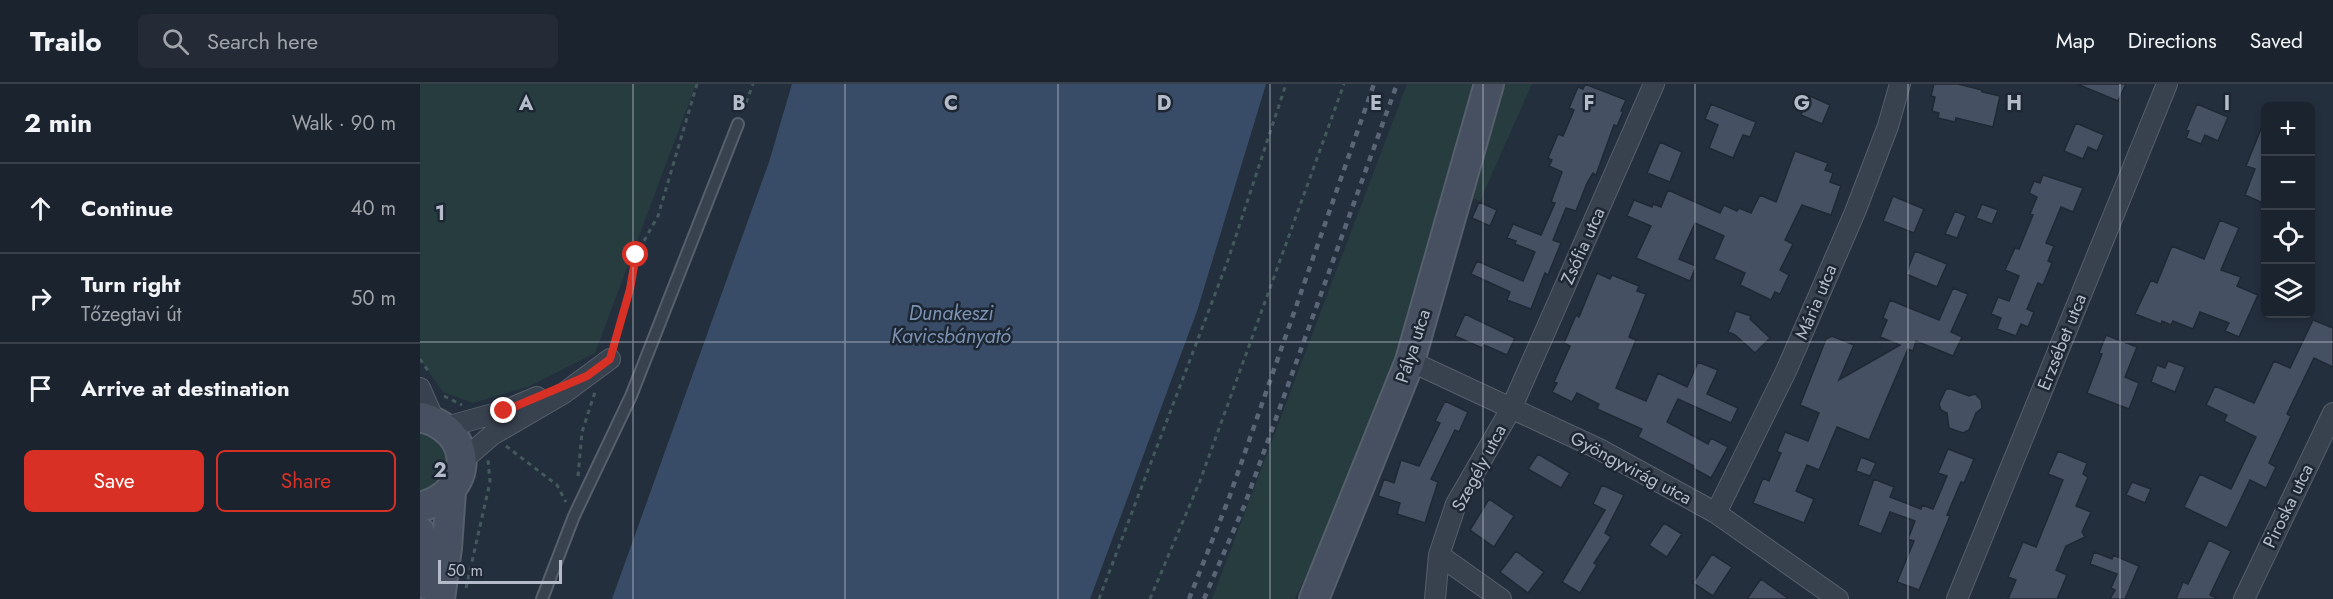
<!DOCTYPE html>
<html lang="en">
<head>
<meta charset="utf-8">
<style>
  body { margin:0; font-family:Jost,sans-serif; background:#242b36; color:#f1f3f6 }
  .controls { position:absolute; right:18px; top:18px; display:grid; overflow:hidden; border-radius:9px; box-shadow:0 3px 9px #0003 }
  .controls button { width:54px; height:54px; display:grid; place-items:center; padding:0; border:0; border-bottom:2px solid #39404a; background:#1b232e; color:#f1f3f6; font:30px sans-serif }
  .scale { position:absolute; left:18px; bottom:15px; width:124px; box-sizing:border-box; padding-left:6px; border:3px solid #b4bcc9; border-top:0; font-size:16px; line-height:21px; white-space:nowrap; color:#b4bcc9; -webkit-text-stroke:4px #1d2633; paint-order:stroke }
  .stop { position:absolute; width:18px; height:18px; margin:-14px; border:4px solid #d93025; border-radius:50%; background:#fff }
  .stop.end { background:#d93025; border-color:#fff; box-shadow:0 2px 6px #0008 }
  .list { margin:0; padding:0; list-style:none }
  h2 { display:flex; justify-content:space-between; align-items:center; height:78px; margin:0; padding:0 24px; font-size:26px }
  h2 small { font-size:20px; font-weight:400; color:#a0a4aa }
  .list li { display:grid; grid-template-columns:39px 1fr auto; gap:18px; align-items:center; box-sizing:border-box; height:90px; padding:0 24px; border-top:2px solid #39404a }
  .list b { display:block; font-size:22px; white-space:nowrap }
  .list p { margin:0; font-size:20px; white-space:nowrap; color:#a0a4aa }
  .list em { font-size:20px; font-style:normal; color:#a0a4aa }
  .actions { display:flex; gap:12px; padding:18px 24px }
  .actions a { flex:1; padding:14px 0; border:2px solid #d93025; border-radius:9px; text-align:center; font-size:21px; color:#d93025 }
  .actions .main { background:#d93025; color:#fff }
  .icon { flex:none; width:33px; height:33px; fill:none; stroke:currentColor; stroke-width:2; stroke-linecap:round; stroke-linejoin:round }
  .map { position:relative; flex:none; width:1913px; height:515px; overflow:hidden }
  header { display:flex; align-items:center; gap:36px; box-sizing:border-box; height:84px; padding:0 30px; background:#1b232e; border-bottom:2px solid #39404a }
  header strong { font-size:28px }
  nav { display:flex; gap:33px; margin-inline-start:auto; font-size:21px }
  .search { width:420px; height:54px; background:#242b36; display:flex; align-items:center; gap:15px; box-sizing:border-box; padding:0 21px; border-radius:9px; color:#a0a4aa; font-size:22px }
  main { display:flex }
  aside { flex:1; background:#1b232e }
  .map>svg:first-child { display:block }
  .green { fill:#263c3f }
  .water { fill:#394c67 }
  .building { fill:#455162; stroke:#1f2835; stroke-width:1.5 }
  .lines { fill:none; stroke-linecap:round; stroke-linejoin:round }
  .lane-casing { stroke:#565f6c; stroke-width:14 }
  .street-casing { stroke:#565f6c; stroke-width:22 }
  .secondary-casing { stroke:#565f6c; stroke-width:32 }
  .path { stroke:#44595c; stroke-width:3; stroke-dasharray:4.5 4.5; stroke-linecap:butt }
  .lane { stroke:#38414e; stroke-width:10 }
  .street { stroke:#38414e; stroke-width:20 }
  .secondary { stroke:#465061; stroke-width:28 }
  .rail { stroke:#5a6575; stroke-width:4.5; stroke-dasharray:6 6; stroke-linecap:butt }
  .route { stroke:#d93025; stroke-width:8 }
  .grid { fill:none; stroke:#b4bcc9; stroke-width:1.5; stroke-opacity:0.55 }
  .labels { text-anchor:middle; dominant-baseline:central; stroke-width:5; stroke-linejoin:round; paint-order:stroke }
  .street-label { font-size:18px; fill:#b4bcc9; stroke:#1d2633 }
  .water-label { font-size:20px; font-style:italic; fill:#7c92b1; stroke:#1d2633 }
  .grid-label { font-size:20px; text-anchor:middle; font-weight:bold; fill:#b4bcc9; stroke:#1d2633; stroke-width:5; stroke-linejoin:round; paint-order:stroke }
</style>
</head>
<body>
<header>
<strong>Trailo</strong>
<div class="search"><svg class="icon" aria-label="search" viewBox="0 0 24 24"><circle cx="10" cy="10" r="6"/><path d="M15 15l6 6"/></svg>Search here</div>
<nav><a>Map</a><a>Directions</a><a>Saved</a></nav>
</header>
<main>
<aside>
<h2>2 min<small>Walk · 90 m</small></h2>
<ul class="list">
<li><svg class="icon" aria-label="ahead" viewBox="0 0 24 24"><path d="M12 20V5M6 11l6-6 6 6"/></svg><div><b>Continue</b></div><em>40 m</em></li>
<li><svg class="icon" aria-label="right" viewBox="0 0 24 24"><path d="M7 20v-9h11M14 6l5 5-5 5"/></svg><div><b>Turn right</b><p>Tőzegtavi út</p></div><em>50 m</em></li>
<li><svg class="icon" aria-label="arrive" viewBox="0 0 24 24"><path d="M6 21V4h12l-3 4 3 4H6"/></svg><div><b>Arrive at destination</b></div></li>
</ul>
<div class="actions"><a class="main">Save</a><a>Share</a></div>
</aside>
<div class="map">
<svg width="1913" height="515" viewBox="0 0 1913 515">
  <rect width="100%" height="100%" fill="#242f3e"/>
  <!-- green -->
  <path class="green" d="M0 0H276L175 269 110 302 53 319 23 308 0 275Z
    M987 0H1056L978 265 896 471 875 515H792Z
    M1080 0H1112L1060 117 1046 112Z
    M0 344 13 349 29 374 28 389 20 401 0 410Z"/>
  <!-- water -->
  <path class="water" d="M372 0H846L777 227 670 515H192L349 78Z"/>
  <!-- building -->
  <path class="building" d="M1165 0 1206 16 1201 27 1203 28 1197 42 1194 41 1176 91 1173 89 1167 99 1156 127 1146 124 1133 156 1141 159 1128 191 1125 189 1111 225 1087 216 1090 208 1051 190 1057 177 1103 197 1115 168 1095 160 1096 157 1087 154 1093 140 1121 151 1135 119 1131 118 1142 88 1129 82 1132 76 1128 74 1138 50 1143 52 1154 26 1149 24 1158 3 1163 5Z
    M1514 0H1538L1562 6V8L1580 12 1573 43 1536 34 1535 38 1518 34 1519 29 1512 27 1515 13 1511 12Z
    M1657 0H1706L1698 17Z
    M1390 12 1410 21 1402 40 1381 31Z
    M1291 20 1336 38 1330 53 1323 51 1313 74 1289 64 1298 41 1285 35Z
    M1777 20 1808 33 1798 57 1785 51 1781 60 1766 54 1769 47 1766 46Z
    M1845 35V120L1825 111 1835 85 1826 82Z
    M1656 39 1684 51 1677 67 1668 63 1663 75 1644 67Z
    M1240 58 1262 68 1250 98 1227 89Z
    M1375 67 1408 79 1405 86 1413 89 1410 98 1421 102 1411 131 1382 121 1365 156 1373 160 1360 186 1369 191 1360 210 1355 208 1351 216 1320 201 1325 189 1294 175 1304 152 1275 139 1259 175 1276 182 1270 197 1216 174 1231 142 1207 132 1214 116 1232 123 1233 120 1241 123 1248 106 1300 129 1304 121 1317 127 1319 124 1331 129 1340 111 1356 118Z
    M1623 91 1663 104 1653 128 1641 123 1626 159 1634 162 1628 177 1632 179 1623 201 1618 199 1607 225 1614 228 1608 243 1601 240 1596 252 1577 245 1581 234 1571 230 1578 213 1589 217 1599 192 1585 186 1595 164 1599 165 1613 131 1610 130 1617 113 1609 109 1614 97 1620 99Z
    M1473 112 1504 125 1494 149 1463 137Z
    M1059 118 1077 126 1070 142 1052 134Z
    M1562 120 1578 126 1572 140 1556 134Z
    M1535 127 1546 132 1537 154 1525 150Z
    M1800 136 1819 144 1801 186 1821 193 1817 202 1838 211 1819 253 1805 247 1809 239 1780 228 1773 245 1753 237 1751 241 1742 237 1741 240 1715 230 1731 196 1737 199 1752 162 1784 175Z
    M1495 167 1527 180 1517 203 1486 190Z
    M1177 189 1190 195 1192 191 1219 202 1217 207 1226 210 1209 253 1216 256 1196 304 1226 317 1238 289 1267 303 1278 278 1298 286 1287 310 1318 324 1311 339 1258 315 1247 338 1288 360 1291 354 1308 363 1291 394 1273 384 1274 382 1218 353 1222 345 1177 325 1179 320 1157 309 1152 318 1132 308 1137 299 1134 298 1150 262 1144 259 1156 231 1159 233Z
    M1533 204 1548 210 1531 248 1542 253 1533 272 1496 257 1493 267 1488 265 1449 356 1417 343 1399 386 1387 381 1376 407 1394 415 1384 439 1333 419 1343 394 1349 397 1361 369 1357 367 1365 348 1388 357 1399 329 1380 321 1406 255 1412 252 1434 261 1419 296 1480 261 1460 253 1467 236 1463 234 1470 216 1519 236Z
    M1316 227 1331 232 1330 235 1350 254 1335 269 1315 251 1308 248Z
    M1045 230 1095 254 1087 271 1064 261 1062 264 1035 252Z
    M1893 236 1913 244V283L1894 274 1867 330 1871 332 1849 379 1856 383 1846 404 1830 396 1807 444 1764 423 1780 390 1811 405 1836 353 1804 337 1807 331 1786 321 1795 302 1834 319 1854 277 1870 284Z
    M1686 251 1717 263 1705 293 1719 299 1709 325 1667 309 1682 270 1679 269Z
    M1748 277 1765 283 1755 308 1731 298 1737 281 1745 284Z
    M1526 305H1531L1549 312 1555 310 1561 316 1562 324 1556 329 1549 346 1543 349 1529 344 1527 329 1521 326 1519 320Z
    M1025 317 1048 328 1039 348 1035 346 1011 395 1018 398 1005 439 977 430 980 419 958 412 964 395 974 399 981 376 999 382 1020 339 1015 337Z
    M1528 365 1554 375 1544 399 1541 398 1527 431 1530 432 1499 506 1477 498 1494 457 1488 455 1495 437 1470 428 1461 450 1438 441 1454 395 1474 403 1470 413 1501 425 1502 421 1513 425 1527 392 1518 389Z
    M1638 367 1667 379 1663 390 1668 393 1656 422 1671 428 1662 448 1665 453 1646 462 1636 486 1647 491 1637 515H1588L1596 496 1588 493 1603 458 1616 463 1643 396 1628 390Z
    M1118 370 1150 389 1141 404 1108 385Z
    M1441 373 1456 379 1450 392 1436 387Z
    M1712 398 1731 405 1725 419 1706 411Z
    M1182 401 1204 411 1185 449 1191 453 1174 479 1177 481 1160 509 1142 498 1185 426 1173 420Z
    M1069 415 1094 432 1074 463 1050 446Z
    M1244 439 1262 450 1247 473 1229 461Z
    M1789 456 1811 467 1790 511 1798 515H1756L1763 498 1768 500Z
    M1096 467 1124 488 1108 509 1080 488Z
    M1674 468 1692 475 1693 471 1719 482 1705 515H1690L1695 506 1691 504 1697 490 1670 480Z
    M1292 470 1312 483 1293 512 1273 499Z
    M1341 495 1369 515H1327Z"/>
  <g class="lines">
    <defs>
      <path id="lane" d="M122 515 154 432 211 312 318 40"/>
      <path id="street" d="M990 277 1179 365 1296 429 1418 515
        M0 304 14 336
        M26 343 84 327 117 313
        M42 377 72 351 144 309 190 275
        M1296 429 1367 285 1435 128 1468 42 1480 0
        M1019 471 1081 515
        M1015 515 1019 471 1036 420 1091 325 1234 0
        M1537 515 1747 0
        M1824 515 1913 329"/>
      <path id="secondary" d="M0 333C56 346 55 409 0 423
        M0 448 7 465 8 501
        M20 515 27 464 31 407
        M894 515 990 277 1069 0"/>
    </defs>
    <!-- lane casing -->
    <use href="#lane" class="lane-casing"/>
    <!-- street casing -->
    <use href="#street" class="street-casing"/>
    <!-- secondary casing -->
    <use href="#secondary" class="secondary-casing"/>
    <!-- path -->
    <path class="path" d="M323 27 333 0
      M194 260 210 205 216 171 238 132 277 0
      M0 275 9 288
      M24 312 42 321
      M86 362 137 401 146 418
      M158 392 162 348 175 308
      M46 504 70 398 68 376
      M679 515 808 176 866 0
      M730 515 780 397 924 0"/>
    <!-- lane -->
    <use href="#lane" class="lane"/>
    <!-- street -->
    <use href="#street" class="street"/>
    <!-- secondary -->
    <use href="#secondary" class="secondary"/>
    <!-- rail -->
    <path class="rail" d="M769 515 809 414 954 0
      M784 515 825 420 977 0"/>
  </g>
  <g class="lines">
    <!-- route -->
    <path class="route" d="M84 327 167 292 190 275 210 205 216 171"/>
  </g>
  <!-- grid -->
  <path class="grid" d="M213 0V515M425 0V515M638 0V515M850 0V515M1063 0V515M1275 0V515M1488 0V515M1700 0V515M0 258H1913"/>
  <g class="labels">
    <!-- street labels -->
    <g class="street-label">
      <text transform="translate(1163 162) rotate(-66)">Zsófia utca</text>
      <text transform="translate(1396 218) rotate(-67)">Mária utca</text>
      <text transform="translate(1642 258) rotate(-68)">Erzsébet utca</text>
      <text transform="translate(993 262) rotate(-72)">Pálya utca</text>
      <text transform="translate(1059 384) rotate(-62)">Szegély utca</text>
      <text transform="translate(1211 384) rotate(28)">Gyöngyvirág utca</text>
      <text transform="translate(1868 422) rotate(-64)">Piroska utca</text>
    </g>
    <!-- water labels -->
    <g class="water-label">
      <text x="531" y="229">Dunakeszi<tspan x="531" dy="23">Kavicsbányató</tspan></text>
    </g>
  </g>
  <g class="grid-label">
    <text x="106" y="26">A</text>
    <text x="319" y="26">B</text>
    <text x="531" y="26">C</text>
    <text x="744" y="26">D</text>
    <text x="956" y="26">E</text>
    <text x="1169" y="26">F</text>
    <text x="1382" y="26">G</text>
    <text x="1594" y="26">H</text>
    <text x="1807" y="26">I</text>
    <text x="20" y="136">1</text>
    <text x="20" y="393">2</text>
  </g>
</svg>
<div class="controls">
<button>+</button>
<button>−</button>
<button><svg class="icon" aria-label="locate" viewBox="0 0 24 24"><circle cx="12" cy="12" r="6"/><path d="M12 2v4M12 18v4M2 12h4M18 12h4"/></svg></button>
<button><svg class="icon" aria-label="layers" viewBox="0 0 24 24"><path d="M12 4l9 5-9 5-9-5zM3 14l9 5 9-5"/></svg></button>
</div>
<div class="scale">50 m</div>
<div class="stop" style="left:216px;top:171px"></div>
<div class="stop end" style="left:84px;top:327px"></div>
</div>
</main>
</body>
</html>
